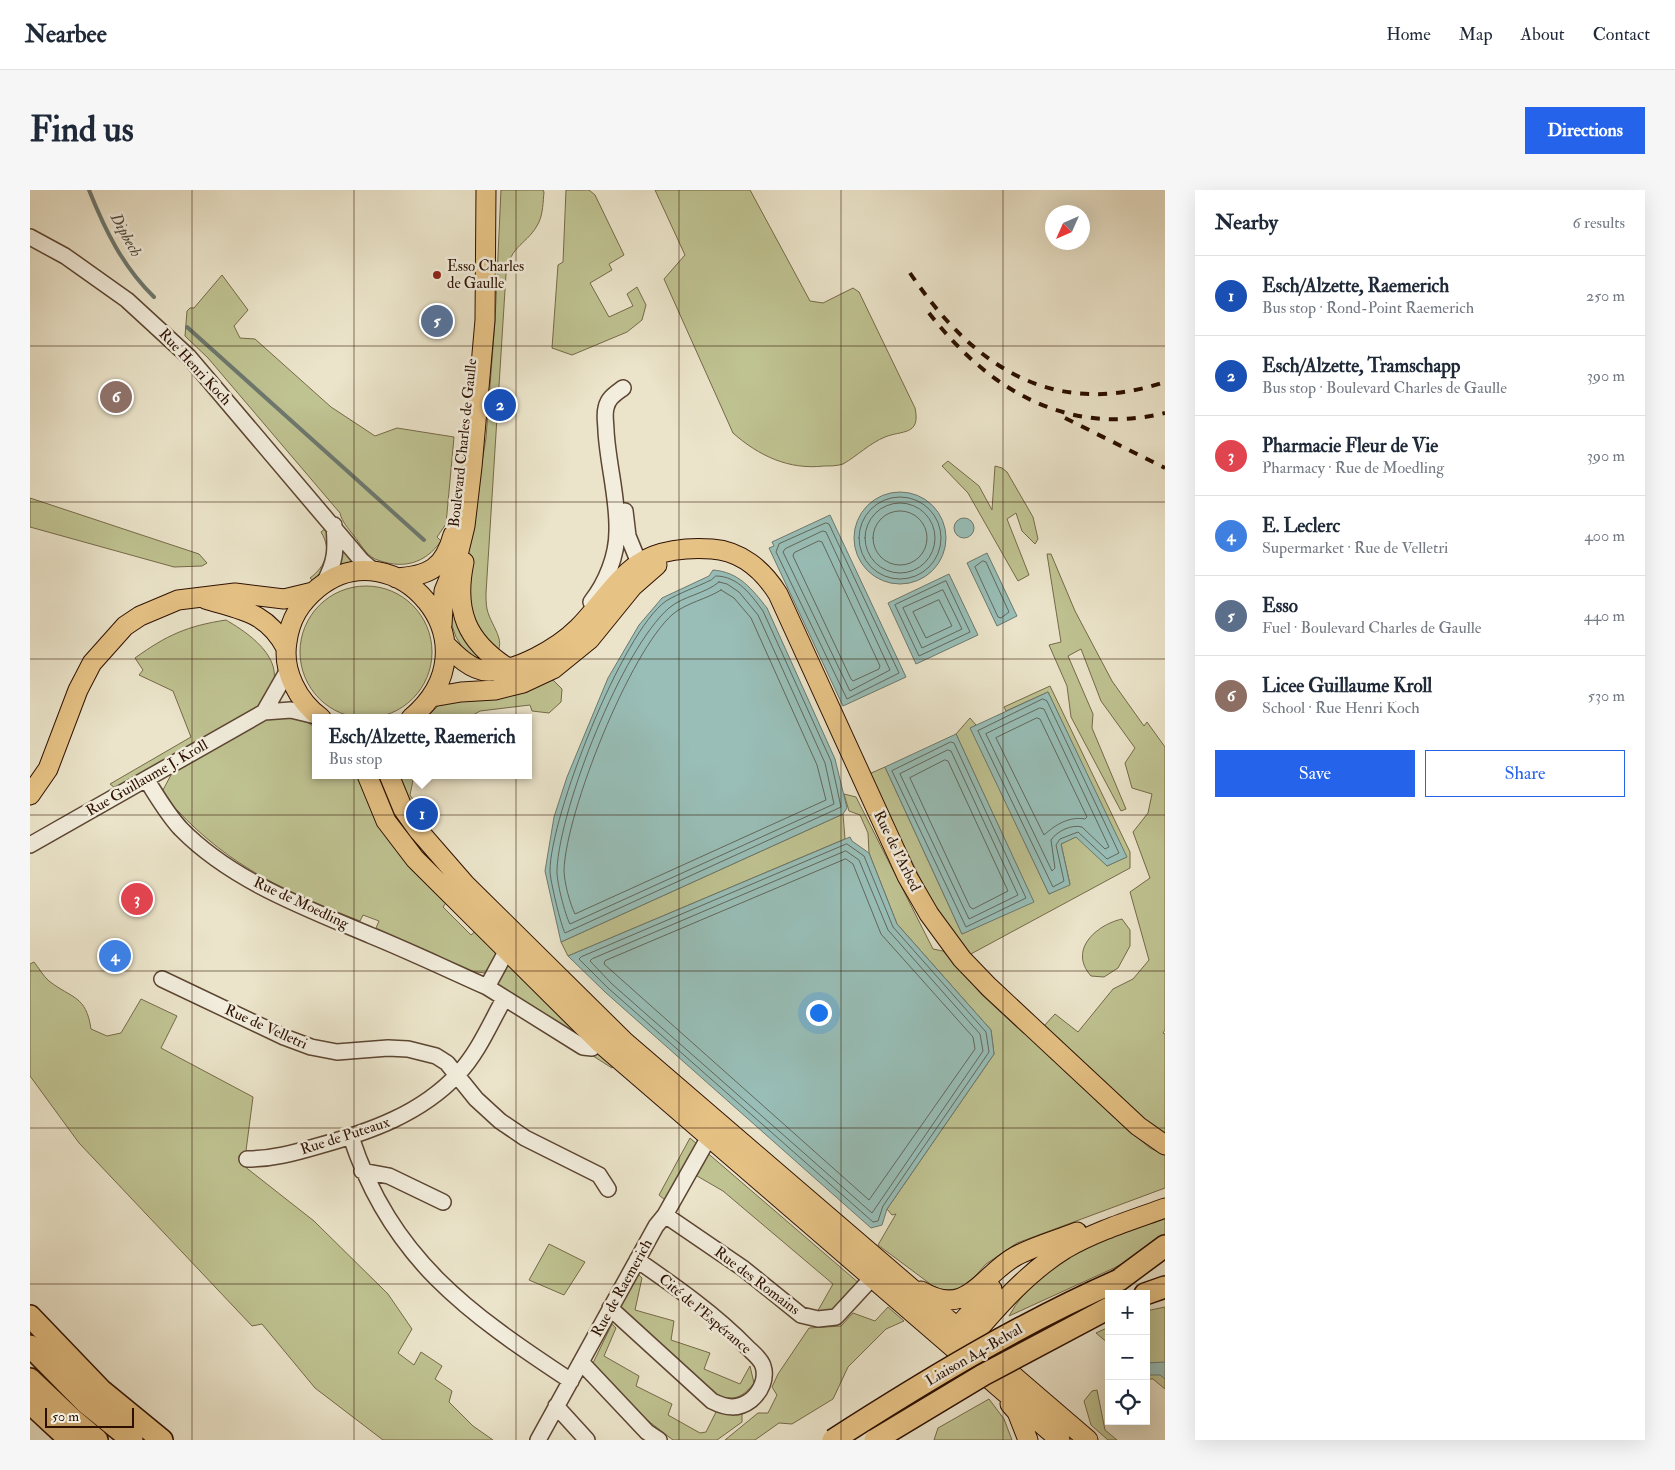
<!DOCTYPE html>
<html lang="en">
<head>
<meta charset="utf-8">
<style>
  body { margin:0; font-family:"IM FELL Double Pica",serif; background:#f6f6f7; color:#1f2937 }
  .controls { position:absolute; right:15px; bottom:15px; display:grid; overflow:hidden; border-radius:0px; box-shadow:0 5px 20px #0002 }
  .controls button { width:45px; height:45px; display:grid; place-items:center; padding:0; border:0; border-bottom:1px solid #e0e1e3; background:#fff; color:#1f2937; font:25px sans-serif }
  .compass { position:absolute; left:1015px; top:15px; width:45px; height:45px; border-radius:50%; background:#fff; box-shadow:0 5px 20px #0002; rotate:225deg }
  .scale { position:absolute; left:15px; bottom:12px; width:89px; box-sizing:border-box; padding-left:5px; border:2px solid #2d1000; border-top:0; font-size:14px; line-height:18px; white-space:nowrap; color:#2d1000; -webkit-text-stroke:4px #f2eddd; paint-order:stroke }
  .you { position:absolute; left:788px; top:822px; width:18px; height:18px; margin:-12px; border:4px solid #fff; border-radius:50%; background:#1a73e8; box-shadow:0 0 0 8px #1a73e833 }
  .badge { display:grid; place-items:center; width:32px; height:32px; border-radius:50%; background:#2563eb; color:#fff; font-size:16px; font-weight:700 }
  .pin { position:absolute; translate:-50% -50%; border:2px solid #fff; box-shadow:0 1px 5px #0006 }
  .popup { position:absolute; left:282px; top:524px; width:220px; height:65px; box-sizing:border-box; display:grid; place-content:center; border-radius:0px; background:#fff; filter:drop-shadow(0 1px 4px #0005); font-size:16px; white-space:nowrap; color:#747a83 }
  .popup b { font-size:19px; color:#1f2937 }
  .popup::after { content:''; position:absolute; left:50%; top:100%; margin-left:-10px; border:10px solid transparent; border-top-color:#fff }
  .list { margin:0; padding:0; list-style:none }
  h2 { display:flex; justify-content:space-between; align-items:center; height:65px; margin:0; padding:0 20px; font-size:21px }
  h2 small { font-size:16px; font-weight:400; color:#747a83 }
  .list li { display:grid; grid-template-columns:32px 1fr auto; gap:15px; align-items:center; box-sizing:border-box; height:80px; padding:0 20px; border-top:1px solid #e0e1e3 }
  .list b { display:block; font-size:19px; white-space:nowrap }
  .list p { margin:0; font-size:16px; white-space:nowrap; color:#747a83 }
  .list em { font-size:16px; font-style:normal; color:#747a83 }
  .actions { display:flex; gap:10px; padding:15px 20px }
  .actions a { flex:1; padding:11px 0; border:1px solid #2563eb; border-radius:0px; text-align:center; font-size:18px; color:#2563eb }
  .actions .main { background:#2563eb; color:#fff }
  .icon { flex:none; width:28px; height:28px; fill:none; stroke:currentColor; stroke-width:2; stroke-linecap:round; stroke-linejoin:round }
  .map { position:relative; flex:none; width:1135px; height:1250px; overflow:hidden; border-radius:0px }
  header { display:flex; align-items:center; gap:30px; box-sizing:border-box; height:70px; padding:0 25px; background:#fff; border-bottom:1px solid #e0e1e3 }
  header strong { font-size:24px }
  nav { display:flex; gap:28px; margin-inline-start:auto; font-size:18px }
  .intro { display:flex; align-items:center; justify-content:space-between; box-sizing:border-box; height:120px; padding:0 30px }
  h1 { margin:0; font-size:35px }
  .button { padding:12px 22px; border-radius:0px; background:#2563eb; color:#fff; font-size:18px; font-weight:700 }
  main { display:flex; gap:30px; padding:0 30px }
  aside { flex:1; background:#fff; border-radius:0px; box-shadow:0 5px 20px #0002 }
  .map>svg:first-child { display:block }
  .green { fill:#bfc291; stroke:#766948 }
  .water { fill:#98beb7; stroke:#6d786e }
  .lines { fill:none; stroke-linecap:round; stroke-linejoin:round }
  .shore { stroke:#62675c; stroke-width:1 }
  .stream { stroke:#6d786e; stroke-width:4 }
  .minor-casing { stroke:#5c4532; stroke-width:18 }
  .major-casing { stroke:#2d1000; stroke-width:21 }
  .highway-casing { stroke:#2d1000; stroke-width:24 }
  .minor { stroke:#f2eddd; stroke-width:15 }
  .major { stroke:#e6c285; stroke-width:19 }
  .highway { stroke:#e6c285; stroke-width:21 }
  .rail { stroke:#2d1000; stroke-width:4; stroke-dasharray:9 9; stroke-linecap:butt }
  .highway-bridge-casing { stroke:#2d1000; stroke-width:24; stroke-linecap:butt }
  .highway-bridge { stroke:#e6c285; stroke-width:21 }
  .grid { fill:none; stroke:#2d1000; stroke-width:1; stroke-opacity:0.55 }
  .poi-dot { fill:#8f2418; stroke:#f2eddd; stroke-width:2 }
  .labels { text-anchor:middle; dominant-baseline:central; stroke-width:5; stroke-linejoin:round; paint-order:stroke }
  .poi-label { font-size:15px; fill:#2d1000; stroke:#f2eddd; text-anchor:start }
  .street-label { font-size:15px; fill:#2d1000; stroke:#f2eddd }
  .water-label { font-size:16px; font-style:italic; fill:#524d40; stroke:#f2eddd }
</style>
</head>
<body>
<header>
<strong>Nearbee</strong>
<nav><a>Home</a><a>Map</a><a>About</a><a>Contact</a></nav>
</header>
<div class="intro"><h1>Find us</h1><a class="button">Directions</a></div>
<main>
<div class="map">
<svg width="1135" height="1250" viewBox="0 0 1135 1250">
  <rect width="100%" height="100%" fill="#ebe4ca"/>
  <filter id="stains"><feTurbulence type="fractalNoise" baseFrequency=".004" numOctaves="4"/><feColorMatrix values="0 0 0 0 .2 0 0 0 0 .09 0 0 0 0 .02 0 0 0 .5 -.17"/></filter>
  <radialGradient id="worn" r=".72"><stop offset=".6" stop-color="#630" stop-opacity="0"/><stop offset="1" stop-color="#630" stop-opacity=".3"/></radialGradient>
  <!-- green -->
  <path class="green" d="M471 0H513L514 2C513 12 513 23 509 32 498 55 480 54 476 84L456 403C456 408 456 414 457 419 461 438 484 457 456 471L445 467 434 460 426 447 419 427 446 308 456 248 465 131Z
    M536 0H559L565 5 594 65 579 74 582 80 560 93 579 127 603 116 597 104 607 97 616 115 612 130 597 142 542 165 522 158 528 75 533 72Z
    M625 0H720L780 111 793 113 823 98 829 102 885 218C891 246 872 240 855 247 840 253 827 266 813 274 807 276 800 276 794 276 759 280 729 266 703 243L634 89 655 65Z
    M192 85 218 120 204 136 210 148 225 149 301 217 345 246 367 238 424 247 416 334 407 347 411 351C395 374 372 380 345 369 336 365 330 353 324 346 318 338 312 332 310 323L178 168 155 146 157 121 160 118H164Z
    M918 271 949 296 962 320 965 276 972 278 977 282 1003 327 1008 349 1005 354 992 341 986 323 977 329 999 385 988 391 938 303 912 276Z
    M0 308 169 364 177 373 172 376 144 377 0 337Z
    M297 337C300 359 300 376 283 391L280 388C296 376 302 360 291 342Z
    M311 354 324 372 309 375Z
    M1017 364H1021L1045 421 1082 491 1114 536 1117 532 1135 557V840L1133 843 1135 844V945L1115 930 1013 837 1025 824 1048 842 1083 799 1103 789 1119 770 1100 702 1120 688 1103 642 1118 623 1122 604 1102 598 1095 573 1105 558 1071 511 1051 459 1038 466 1063 524 1062 538 1096 619 1091 621 1041 527 1037 496 1019 455 1031 452Z
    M270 462a66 66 0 1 1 132 0a66 66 0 1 1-132 0Z
    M196 430C222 445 264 475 234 510 220 525 196 534 179 545 148 563 116 581 85 598L80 594 161 547 143 501 109 485 113 480 105 468C137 445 157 436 196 430Z
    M511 488 523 490 532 499 531 512 519 523 502 521 500 515 450 521 438 528H396L410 514Z
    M1020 496 1100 662V678L939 765 906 721 839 584 855 577 932 744 1003 711 926 544 940 528 946 535 941 538 1019 704 1040 694 1031 654 1047 646 1077 676 1096 667 1018 502 976 521 974 517Z
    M253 525 274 530 286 538V585H329L418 710 413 717 441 745 448 739 585 874 582 878 563 866 562 858 469 798 467 787 462 780 455 783 439 781 403 763 346 738 349 731 333 725 330 731C259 704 199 676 147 620L143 622 135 609 133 600 142 583 236 529Z
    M368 585H384L380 605 394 625 389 628 375 608Z
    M814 604 826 607 903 759 913 761 952 805 992 842 1002 849 1102 943 1120 958 1135 965V998L987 1053 956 1074 939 1093 928 1099 913 1100 903 1096 848 1055 866 1024 862 1025 857 1019 964 864 961 840 867 734 839 663 838 643 830 625 819 621Z
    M813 624 815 649 538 766 531 752Z
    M1092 729 1100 740V756L1088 778 1074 787 1061 786C1038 760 1066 735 1092 729Z
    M4 772C9 778 13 786 19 791 42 809 56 805 61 839L77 846 91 843 111 809 147 826 131 858 223 907 214 976 284 1031 358 1104 382 1139 368 1163 384 1175 391 1162 412 1176 405 1189 422 1201 419 1212 443 1236 463 1250H353L285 1198 232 1134 222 1136 49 953 0 886V774Z
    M660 948 830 1094 803 1124H786L803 1094 693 1001 655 979 635 1010 629 1005Z
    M1135 1026V1051L1084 1078 979 1126C1011 1068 1075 1046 1135 1026Z
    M519 1054 555 1072 534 1105 499 1090Z
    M608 1084 612 1088 605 1120 644 1131 641 1150 680 1163 674 1179 710 1194 720 1176 724 1193C710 1211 702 1210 681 1204L588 1115Z
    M858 1117 874 1131 856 1139 818 1177 803 1209 762 1234 749 1233 725 1250H695L728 1223H738L747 1205 742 1197 748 1184 779 1138 811 1136 823 1123 845 1131Z
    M1135 1117V1199L1123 1189H1116V1121Z
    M582 1134 586 1138 574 1166 609 1186 606 1196 642 1214 638 1225 670 1243 676 1242 686 1222 712 1220V1232L687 1250H643L604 1220 563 1173Z
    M1079 1137V1154L1066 1143Z
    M1067 1200 1075 1240 1087 1250H1078L1061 1235 1054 1211 1062 1201Z
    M959 1209 974 1229 982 1250H904L908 1238Z"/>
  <!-- water -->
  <path class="water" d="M824 348a46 46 0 1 1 92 0a46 46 0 1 1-92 0Z
    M800 325 876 487 813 516 739 358 744 356 742 352Z
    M924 338a10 10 0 1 1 20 0a10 10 0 1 1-20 0Z
    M957 363 987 426 967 436 937 373Z
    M683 380C709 382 722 399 737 418L805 569 817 618 813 624 531 752 515 681 524 627 537 587 578 488 609 435 632 408 679 386Z
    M919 384 948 445 886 474 858 413Z
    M1018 502 1097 667 1077 676 1046 647 1031 654 1040 695 1019 704 940 538Z
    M926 544 1004 712 932 744 855 577Z
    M820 647 822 651 839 663 867 734 961 840 964 864 857 1019 852 1035 841 1038 575 802 538 766Z
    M1135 1172V1189L1130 1185H1116V1173Z"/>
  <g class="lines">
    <!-- shore -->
    <path class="shore" d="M829 348a41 41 0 1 1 82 0a41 41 0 1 1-82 0Z
      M835 348a35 35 0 1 1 70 0a35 35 0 1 1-70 0Z
      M843 348a27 27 0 1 1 54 0a27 27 0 1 1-54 0Z
      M796 333 799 334 869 483 817 509 746 362 749 354Z
      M793 341 796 342 860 480 820 501 753 362 755 359Z
      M789 351 792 352 850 476 849 479 823 491 821 489 763 366 764 363Z
      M953 371 956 372 979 422 971 428 968 427 945 377Z
      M686 386C708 386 721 405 733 421L801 571 811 617 535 743C531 736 520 690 520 681 520 627 592 442 636 411 649 403 667 397 681 390Z
      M916 391 940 442 889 466 865 415Z
      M689 392 697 394 709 402 728 425 795 573 804 614 540 734C535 725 526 690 527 679 530 617 592 459 639 418 653 406 675 404 689 392Z
      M691 400 704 408 721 428 787 575 796 610 545 724C540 714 534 692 534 680 536 622 600 461 643 424 656 413 677 409 691 400Z
      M913 400 932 439 892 458 873 418Z
      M909 410 922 436 896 448 883 422Z
      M1013 509 1017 511 1089 663 1077 669 1048 642 1030 649 1026 655 1034 691 1023 697 948 541Z
      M1010 518 1014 519 1079 657 1075 659 1052 637C1042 634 1027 641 1021 650L1025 678 1022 681 956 544Z
      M1007 528 1010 529 1057 627 1055 629C1039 626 1025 635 1014 645L966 548Z
      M921 552 924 553 996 708 936 737 862 581Z
      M918 560 921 561 988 705 939 729 870 584Z
      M915 570 918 571 978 701 943 719 940 717 880 588Z
      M817 654 834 666 863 737 956 842 959 862 853 1016 848 1031 843 1032 578 798 549 769 551 767Z
      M816 661 829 670 858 740 950 844 953 861 842 1023 582 794 560 771 562 769Z
      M816 669 823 674 851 744 943 847 945 859 839 1010 574 774 575 771Z"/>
    <!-- stream -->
    <path class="stream" d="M59 0C75 40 93 77 124 107
      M157 137 394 350"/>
    <defs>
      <path id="minor" d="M0 47 35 66 97 110 159 167 332 371 345 382
        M595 321 598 346 609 373 608 383
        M294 393C306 371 306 360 304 335
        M561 412C576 393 587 366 587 341 588 308 578 275 576 241 576 234 574 225 576 218 578 208 585 204 593 198
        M234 522 258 480
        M116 589C127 606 137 624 151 639 202 691 276 718 342 746 381 762 419 780 457 797
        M0 655 234 522 261 520 290 527
        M477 760 457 797 553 857 562 858 569 852
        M132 789 254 847 281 857 307 862 358 858 378 859 406 866 417 873 446 909 470 931 495 948 569 985 578 999
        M321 947C361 1069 438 1123 541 1191
        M217 969C242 969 264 963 288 956 339 942 391 924 428 884 448 863 460 834 474 809
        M332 981 359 986 413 1012
        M635 1025 714 1079 771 1125 788 1129 806 1127 842 1088
        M580 1118 682 1211C696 1218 708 1220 721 1210 731 1202 737 1188 733 1176 731 1169 723 1163 718 1158 685 1124 646 1097 607 1070
        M551 1172 617 1242 629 1250
        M526 1216 557 1250
        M508 1250 626 1036 635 1025 679 947"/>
      <path id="major" d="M434 372C424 421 436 451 478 478
        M366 388C399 386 414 378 423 345
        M175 409C211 420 237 422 256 458
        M412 435 414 401 427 369 435 336 442 277 455 130 456 0
        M416 455C427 466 441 480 457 481 486 482 528 458 548 438 569 417 584 391 608 374 627 360 659 357 682 359 711 361 733 380 748 404L877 686 899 724 932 769 959 797 1108 936 1135 955
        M402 507 431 502 465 500 493 493 523 479 560 449 603 396 627 375
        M291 528C268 511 252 481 257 452 260 429 270 413 288 398 364 336 471 453 381 528
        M337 585 356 631 385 669 569 852 1030 1250
        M359 585 373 619 388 640 435 694 595 852 1058 1250
        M0 605 18 579 48 500 62 473 95 436 110 426 148 410 205 403 254 409 283 402
        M891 1101C938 1129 951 1085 986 1066 1005 1056 1027 1050 1047 1042
        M918 1147 962 1099
        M928 1151 935 1152 940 1149C968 1116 998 1082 1035 1059 1066 1041 1102 1030 1135 1018
        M980 1214 987 1222 998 1250"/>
      <path id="highway" d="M1089 1090 1135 1056
        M1115 1104 1135 1097
        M0 1126 71 1200 132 1250
        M0 1156 55 1212 102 1250
        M0 1189 42 1229 67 1250
        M0 1213 40 1250"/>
    </defs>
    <!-- minor casing -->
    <use href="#minor" class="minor-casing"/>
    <!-- major casing -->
    <use href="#major" class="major-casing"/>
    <!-- highway casing -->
    <use href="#highway" class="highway-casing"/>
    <!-- minor -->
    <use href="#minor" class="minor"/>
    <!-- major -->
    <use href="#major" class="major"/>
    <!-- highway -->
    <use href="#highway" class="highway"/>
    <!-- rail -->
    <path class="rail" d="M880 83C942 175 1021 230 1135 192
      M899 123C958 199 1036 247 1135 223
      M1035 228 1135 278"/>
    <defs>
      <path id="highway-bridge" d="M803 1250C895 1191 989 1134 1089 1090
        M845 1250 953 1185 1079 1118"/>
    </defs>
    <!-- highway-bridge casing -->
    <use href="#highway-bridge" class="highway-bridge-casing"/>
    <!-- highway-bridge -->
    <use href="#highway-bridge" class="highway-bridge"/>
  </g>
  <!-- grid -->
  <path class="grid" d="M162 0V1250M324 0V1250M486 0V1250M649 0V1250M811 0V1250M973 0V1250M0 156H1135M0 312H1135M0 469H1135M0 625H1135M0 781H1135M0 938H1135M0 1094H1135"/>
  <!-- markers -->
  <circle class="poi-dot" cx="407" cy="85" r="5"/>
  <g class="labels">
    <!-- poi labels -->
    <g class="poi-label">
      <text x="417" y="76">Esso Charles<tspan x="417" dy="17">de Gaulle</tspan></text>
    </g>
    <!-- street labels -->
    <g class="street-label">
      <text transform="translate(165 177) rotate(47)">Rue Henri Koch</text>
      <text transform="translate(433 253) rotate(-84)">Boulevard Charles de Gaulle</text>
      <text transform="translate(117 588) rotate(-30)">Rue Guillaume J. Kroll</text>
      <text transform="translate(867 661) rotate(64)">Rue de l'Arbed</text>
      <text transform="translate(271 713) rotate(25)">Rue de Moedling</text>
      <text transform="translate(236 837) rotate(24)">Rue de Velletri</text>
      <text transform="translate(315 946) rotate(-18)">Rue de Puteaux</text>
      <text transform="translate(727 1091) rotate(37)">Rue des Romains</text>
      <text transform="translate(592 1098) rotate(-61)">Rue de Raemerich</text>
      <text transform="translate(675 1124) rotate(40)">Cité de l'Espérance</text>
      <text transform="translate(944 1165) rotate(-30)">Liaison A4-Belval</text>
    </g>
    <!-- water labels -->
    <g class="water-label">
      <text transform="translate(96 45) rotate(61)">Dipbech</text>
    </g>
  </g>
  <rect width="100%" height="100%" filter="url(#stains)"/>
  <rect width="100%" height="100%" fill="url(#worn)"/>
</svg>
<div class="controls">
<button>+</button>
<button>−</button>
<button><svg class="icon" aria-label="locate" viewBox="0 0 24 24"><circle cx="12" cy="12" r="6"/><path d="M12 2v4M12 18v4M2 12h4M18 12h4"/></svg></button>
</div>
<svg class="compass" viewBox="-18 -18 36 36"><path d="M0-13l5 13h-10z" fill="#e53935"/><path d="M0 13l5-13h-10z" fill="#747a83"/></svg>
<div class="scale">50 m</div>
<div class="you"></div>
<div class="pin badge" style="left:392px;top:624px;background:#1a4fb4">1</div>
<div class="popup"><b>Esch/Alzette, Raemerich</b>Bus stop</div>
<div class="pin badge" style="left:470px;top:215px;background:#1a4fb4">2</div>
<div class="pin badge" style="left:107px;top:709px;background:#e0444e">3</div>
<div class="pin badge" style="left:85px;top:766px;background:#3f7fe0">4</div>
<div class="pin badge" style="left:407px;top:131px;background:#5c6f8a">5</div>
<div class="pin badge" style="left:86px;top:207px;background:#8d6e63">6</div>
</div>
<aside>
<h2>Nearby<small>6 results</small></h2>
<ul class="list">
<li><span class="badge" style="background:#1a4fb4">1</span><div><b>Esch/Alzette, Raemerich</b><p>Bus stop · Rond-Point Raemerich</p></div><em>250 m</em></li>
<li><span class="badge" style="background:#1a4fb4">2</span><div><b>Esch/Alzette, Tramschapp</b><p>Bus stop · Boulevard Charles de Gaulle</p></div><em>390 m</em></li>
<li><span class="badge" style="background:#e0444e">3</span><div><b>Pharmacie Fleur de Vie</b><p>Pharmacy · Rue de Moedling</p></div><em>390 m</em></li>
<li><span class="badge" style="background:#3f7fe0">4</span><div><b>E. Leclerc</b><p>Supermarket · Rue de Velletri</p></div><em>400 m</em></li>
<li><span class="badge" style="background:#5c6f8a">5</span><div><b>Esso</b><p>Fuel · Boulevard Charles de Gaulle</p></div><em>440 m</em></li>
<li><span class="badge" style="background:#8d6e63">6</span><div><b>Licee Guillaume Kroll</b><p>School · Rue Henri Koch</p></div><em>530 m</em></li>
</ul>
<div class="actions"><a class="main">Save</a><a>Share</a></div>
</aside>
</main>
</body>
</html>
